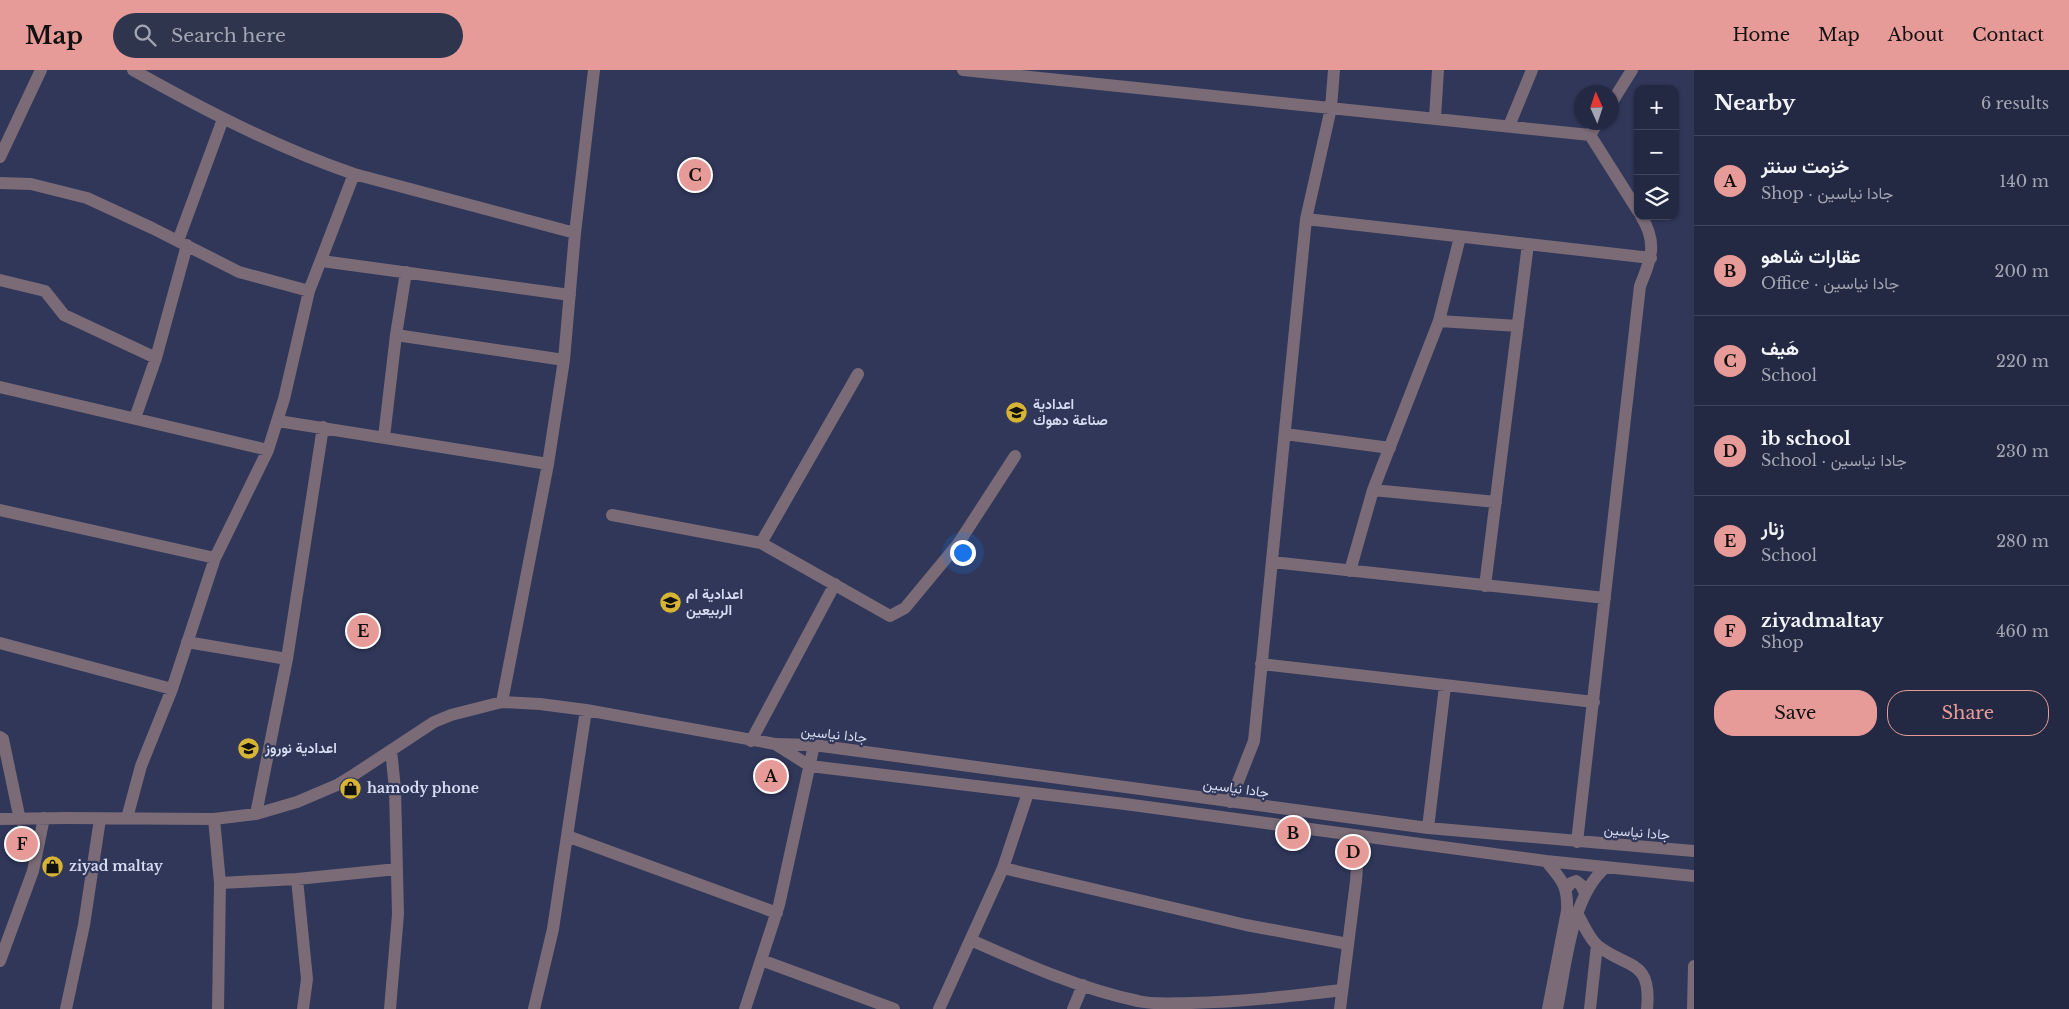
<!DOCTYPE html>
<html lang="en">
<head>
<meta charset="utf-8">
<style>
  body { margin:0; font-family:"Libre Baskerville",Vazirmatn,serif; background:#30354e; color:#f1f3f6 }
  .controls { position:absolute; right:15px; top:15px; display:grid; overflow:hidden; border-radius:10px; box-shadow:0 1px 4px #0004 }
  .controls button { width:45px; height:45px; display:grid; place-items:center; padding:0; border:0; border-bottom:1px solid #41455c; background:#242943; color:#f1f3f6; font:25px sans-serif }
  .compass { position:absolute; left:1574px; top:15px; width:45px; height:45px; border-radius:50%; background:#242943; box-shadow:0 1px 4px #0004; rotate:357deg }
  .you { position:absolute; left:962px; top:482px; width:18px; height:18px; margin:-12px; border:4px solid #fff; border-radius:50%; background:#1a73e8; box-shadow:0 0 0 8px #1a73e833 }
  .badge { display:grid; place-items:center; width:32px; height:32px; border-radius:50%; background:#e69b98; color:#111; font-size:16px; font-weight:700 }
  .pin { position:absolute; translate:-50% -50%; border:2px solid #fff; box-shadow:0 1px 5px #0006 }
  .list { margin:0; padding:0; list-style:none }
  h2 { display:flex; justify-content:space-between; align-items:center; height:65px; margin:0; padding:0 20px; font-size:21px }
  h2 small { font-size:16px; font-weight:400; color:#a3a6b2 }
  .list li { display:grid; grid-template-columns:32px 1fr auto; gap:15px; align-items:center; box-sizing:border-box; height:90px; padding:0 20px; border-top:1px solid #41455c }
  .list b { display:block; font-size:19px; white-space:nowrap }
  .list p { margin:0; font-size:16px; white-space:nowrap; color:#a3a6b2 }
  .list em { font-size:16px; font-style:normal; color:#a3a6b2 }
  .actions { display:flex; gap:10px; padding:15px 20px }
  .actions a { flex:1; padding:11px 0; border:1px solid #e69b98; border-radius:20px; text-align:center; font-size:18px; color:#e69b98 }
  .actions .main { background:#e69b98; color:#111 }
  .icon { flex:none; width:28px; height:28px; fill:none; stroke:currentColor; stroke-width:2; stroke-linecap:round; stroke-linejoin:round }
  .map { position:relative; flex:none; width:1694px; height:939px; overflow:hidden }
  header { display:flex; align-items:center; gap:30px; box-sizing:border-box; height:70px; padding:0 25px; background:#e69b98; color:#111 }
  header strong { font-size:24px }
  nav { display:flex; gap:28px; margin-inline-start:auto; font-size:18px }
  .search { width:350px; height:45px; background:#30354e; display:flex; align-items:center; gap:12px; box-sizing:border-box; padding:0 18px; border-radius:28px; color:#a3a6b2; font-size:19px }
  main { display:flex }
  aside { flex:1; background:#242943 }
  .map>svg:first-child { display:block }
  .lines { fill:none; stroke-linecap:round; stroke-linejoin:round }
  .minor { stroke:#7a6b77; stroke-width:12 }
  .labels { text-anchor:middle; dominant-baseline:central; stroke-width:4.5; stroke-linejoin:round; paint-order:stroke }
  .poi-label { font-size:14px; font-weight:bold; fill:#d6dcf1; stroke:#303759; text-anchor:start }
  .street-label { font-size:14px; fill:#d6dcf1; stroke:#303759 }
</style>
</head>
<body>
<header>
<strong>Map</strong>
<div class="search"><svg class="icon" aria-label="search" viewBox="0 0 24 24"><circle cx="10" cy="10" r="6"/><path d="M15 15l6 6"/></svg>Search here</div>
<nav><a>Home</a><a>Map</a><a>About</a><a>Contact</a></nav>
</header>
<main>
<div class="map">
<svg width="1694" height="939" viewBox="0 0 1694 939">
  <rect width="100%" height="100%" fill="#303759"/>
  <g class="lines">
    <!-- minor -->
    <path class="minor" d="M133 0C204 40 276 77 354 104L575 163
      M963 0 1590 65
      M1612 32 1632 0
      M1435 48 1438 0
      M1509 56 1532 0
      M1590 65 1638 141
      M1590 65 1598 52
      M0 87 41 0
      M0 113 31 114 87 128 152 158 239 202 309 221
      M1306 149 1651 188
      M178 171 223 49
      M322 191 570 225
      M0 210 45 221 64 245 156 288
      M1439 251 1518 256
      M396 265 564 290
      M0 317 268 380
      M135 348 156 288 187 175
      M278 351 548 394
      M1285 364 1390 378
      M384 367 396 265 406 202
      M1373 420 1496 432
      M0 440 215 488
      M612 445 761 473 890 546 905 538 958 474 1015 386
      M761 473 858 304
      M1272 492 1605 528
      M1350 501 1373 420 1439 251 1460 167
      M1485 516 1528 174
      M187 572 287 589
      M0 573 172 619
      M1261 594 1594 632
      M502 632 548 394 564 290 575 163 594 0
      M0 667 3 669 20 750
      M751 671 835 514
      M776 674 814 675 1428 758 1694 781
      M1230 732 1254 671 1306 149 1331 38 1334 0
      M256 744 287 589 323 357
      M127 748 141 696 172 619 215 488 268 380 284 329 309 221 354 104
      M0 749 65 748 214 749 256 744 297 732 337 715 355 704 434 652 451 645 502 632 540 634 586 640 775 674 810 696 1125 734 1546 791 1694 806
      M214 749 220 813 218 939
      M1428 758 1445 616
      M567 766 777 843
      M1577 772 1640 216C1651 189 1658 173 1641 146
      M1546 791C1562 810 1568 815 1567 841L1548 939
      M1003 798 1246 855 1348 874
      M297 809 307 909 303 939
      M220 813 297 809 397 799
      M1566 819 1571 813 1576 811 1581 815 1585 823
      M1577 843C1583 853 1589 869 1598 876 1628 899 1652 889 1647 939
      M971 870C1025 894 1080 919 1138 931 1155 935 1174 933 1191 933 1242 932 1292 926 1342 920
      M761 890 894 939
      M0 891 33 801 44 748
      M66 939 84 855 100 749
      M390 939 398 844 395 719 391 680
      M534 939 553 859 586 640
      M745 939 779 835 814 675
      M939 939 1003 798 1028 723
      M1073 939 1083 915
      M1340 939 1356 811 1359 766
      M1557 939C1566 895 1571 826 1606 797
      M1590 939 1597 875
      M1693 939 1694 896"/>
  </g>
  <!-- icons -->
  <defs>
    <symbol id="school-disc" viewBox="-11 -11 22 22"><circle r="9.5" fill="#d7b434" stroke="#303759"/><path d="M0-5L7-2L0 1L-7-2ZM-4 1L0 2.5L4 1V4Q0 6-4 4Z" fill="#111"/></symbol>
    <symbol id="shop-disc" viewBox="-11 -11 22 22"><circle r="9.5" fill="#d7b434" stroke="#303759"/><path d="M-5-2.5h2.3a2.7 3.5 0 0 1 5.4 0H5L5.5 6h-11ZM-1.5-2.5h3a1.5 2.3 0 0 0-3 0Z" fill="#111"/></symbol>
  </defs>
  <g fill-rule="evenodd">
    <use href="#school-disc" x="1004" y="330" width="25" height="25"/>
    <use href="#school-disc" x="658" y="520" width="25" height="25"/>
    <use href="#school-disc" x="236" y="666" width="25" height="25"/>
    <use href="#shop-disc" x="338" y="706" width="25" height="25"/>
    <use href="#shop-disc" x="40" y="784" width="25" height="25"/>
  </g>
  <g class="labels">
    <!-- poi labels -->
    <g class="poi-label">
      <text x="1033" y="334">اعدادية<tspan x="1033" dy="16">صناعة دهوك</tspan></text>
      <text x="686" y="524">اعدادية ام<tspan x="686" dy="16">الربيعين</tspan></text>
      <text x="265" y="678">اعدادية نوروز</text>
      <text x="367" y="718">hamody phone</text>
      <text x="69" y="796">ziyad maltay</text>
    </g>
    <!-- street labels -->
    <g class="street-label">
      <text transform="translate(834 664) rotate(6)">جادا نیاسین</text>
      <text transform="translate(1236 718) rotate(8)">جادا نیاسین</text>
      <text transform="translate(1637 762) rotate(5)">جادا نیاسین</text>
    </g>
  </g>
</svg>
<div class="controls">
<button>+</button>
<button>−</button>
<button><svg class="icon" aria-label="layers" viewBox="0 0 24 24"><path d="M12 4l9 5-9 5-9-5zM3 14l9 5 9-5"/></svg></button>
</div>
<svg class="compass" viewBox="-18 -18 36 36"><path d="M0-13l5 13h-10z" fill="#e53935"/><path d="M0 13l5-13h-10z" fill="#a3a6b2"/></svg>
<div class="you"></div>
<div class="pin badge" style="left:771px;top:706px">A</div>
<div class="pin badge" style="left:1293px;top:763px">B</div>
<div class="pin badge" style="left:695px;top:105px">C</div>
<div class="pin badge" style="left:1353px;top:782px">D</div>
<div class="pin badge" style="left:363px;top:561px">E</div>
<div class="pin badge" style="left:22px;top:774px">F</div>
</div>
<aside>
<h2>Nearby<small>6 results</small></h2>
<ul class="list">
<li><span class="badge">A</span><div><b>خزمت سنتر</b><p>Shop · جادا نیاسین</p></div><em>140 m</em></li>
<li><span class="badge">B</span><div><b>عقارات شاهو</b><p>Office · جادا نیاسین</p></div><em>200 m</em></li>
<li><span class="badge">C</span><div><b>هَيف</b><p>School</p></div><em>220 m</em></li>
<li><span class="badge">D</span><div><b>ib school</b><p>School · جادا نیاسین</p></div><em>230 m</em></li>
<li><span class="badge">E</span><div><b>زنار</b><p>School</p></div><em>280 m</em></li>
<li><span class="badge">F</span><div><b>ziyadmaltay</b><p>Shop</p></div><em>460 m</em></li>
</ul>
<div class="actions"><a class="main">Save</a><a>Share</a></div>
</aside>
</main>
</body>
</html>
